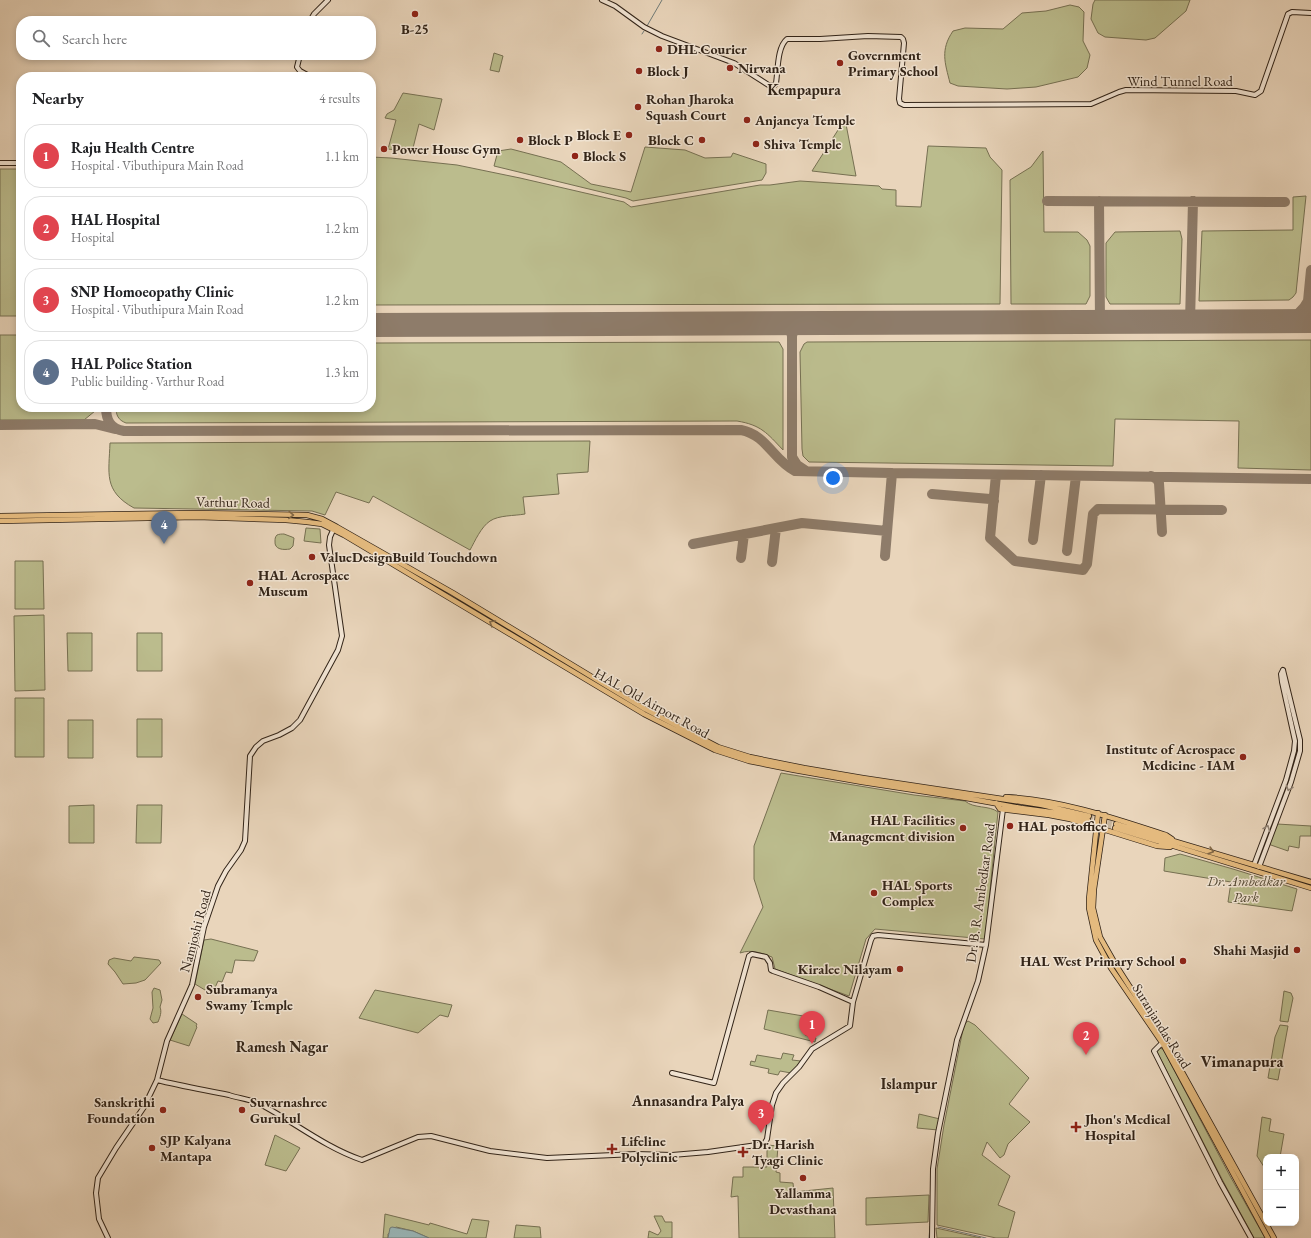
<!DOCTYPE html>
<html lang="en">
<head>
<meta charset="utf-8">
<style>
  body { margin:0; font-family:"EB Garamond",serif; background:#f6f6f6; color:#202124 }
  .controls { position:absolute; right:12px; bottom:12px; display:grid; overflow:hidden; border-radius:8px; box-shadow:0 2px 6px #0003 }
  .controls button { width:36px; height:36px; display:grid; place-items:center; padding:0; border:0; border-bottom:1px solid #e0e0e0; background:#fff; color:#202124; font:20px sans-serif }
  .you { position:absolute; left:833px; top:478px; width:14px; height:14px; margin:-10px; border:3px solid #fff; border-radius:50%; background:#1a73e8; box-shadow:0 0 0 6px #1a73e833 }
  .badge { display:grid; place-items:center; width:26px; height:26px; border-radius:50%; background:#8f2418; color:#fff; font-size:13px; font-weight:700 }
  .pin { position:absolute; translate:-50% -33px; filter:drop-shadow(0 1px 2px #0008) }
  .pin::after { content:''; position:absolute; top:21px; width:14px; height:12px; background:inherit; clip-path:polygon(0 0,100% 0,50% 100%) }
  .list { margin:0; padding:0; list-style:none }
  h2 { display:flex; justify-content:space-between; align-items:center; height:52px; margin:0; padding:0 16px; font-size:17px }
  h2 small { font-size:13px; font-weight:400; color:#757577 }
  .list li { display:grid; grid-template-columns:26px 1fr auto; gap:12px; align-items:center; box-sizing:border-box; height:64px; margin:0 8px 8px; padding:0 8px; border:1px solid #e0e0e0; border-radius:16px }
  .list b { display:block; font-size:15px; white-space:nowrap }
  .list p { margin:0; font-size:13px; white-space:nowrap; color:#757577 }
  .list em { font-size:13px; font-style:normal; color:#757577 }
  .icon { flex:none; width:22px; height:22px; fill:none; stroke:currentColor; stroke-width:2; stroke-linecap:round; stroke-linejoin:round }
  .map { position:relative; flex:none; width:1311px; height:1238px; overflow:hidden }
  .search { position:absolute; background:#fff; box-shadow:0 2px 6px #0003; left:16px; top:16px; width:360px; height:44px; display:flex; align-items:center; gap:10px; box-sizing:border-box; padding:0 14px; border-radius:16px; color:#757577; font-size:15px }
  .panel { position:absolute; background:#fff; box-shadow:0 2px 6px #0003; left:16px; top:72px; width:360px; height:340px; border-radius:16px }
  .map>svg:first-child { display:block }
  .green { fill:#bbbc8d; stroke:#767052 }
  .water { fill:#9ab7b9; stroke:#707c79 }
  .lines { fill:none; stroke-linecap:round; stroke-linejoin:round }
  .stream { stroke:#707c79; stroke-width:1 }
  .taxiway { stroke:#8e7c6a; stroke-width:10 }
  .runway { stroke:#8e7c6a; stroke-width:24 }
  .primary-tunnel { stroke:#c4b29a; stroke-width:4.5; stroke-dasharray:4.5 2; stroke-linecap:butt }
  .secondary-casing { stroke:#322418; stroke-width:6 }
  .primary-casing { stroke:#322418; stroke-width:6 }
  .secondary { stroke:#f1e4d3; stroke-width:4 }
  .primary { stroke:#e4ba7e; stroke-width:4.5 }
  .oneway { stroke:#826846 }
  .oneway2 { stroke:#928476 }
  .poi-dot { fill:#8f2418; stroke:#f1e4d3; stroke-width:1.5 }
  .labels { text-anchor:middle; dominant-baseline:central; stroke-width:3; stroke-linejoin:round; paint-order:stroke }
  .poi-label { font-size:14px; font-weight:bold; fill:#322418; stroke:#f1e4d3; text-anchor:start }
  .street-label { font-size:14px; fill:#322418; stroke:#f1e4d3 }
  .park-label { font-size:14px; font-style:italic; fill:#544a35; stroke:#f1e4d3 }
  .neighbourhood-label { font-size:15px; font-weight:bold; fill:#322418; stroke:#f1e4d3 }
  .quarter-label { font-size:16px; font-weight:bold; fill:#322418; stroke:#f1e4d3 }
</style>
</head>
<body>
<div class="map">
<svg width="1311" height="1238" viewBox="0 0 1311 1238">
  <rect width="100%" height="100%" fill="#e9d5bb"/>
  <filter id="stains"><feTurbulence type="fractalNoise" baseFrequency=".005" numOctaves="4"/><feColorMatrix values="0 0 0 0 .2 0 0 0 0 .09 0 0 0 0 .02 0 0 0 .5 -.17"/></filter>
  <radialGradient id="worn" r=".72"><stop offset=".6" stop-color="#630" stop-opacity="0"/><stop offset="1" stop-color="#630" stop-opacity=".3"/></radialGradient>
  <!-- green -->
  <path class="green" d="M1095 0H1190L1186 11 1155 38 1146 40 1105 37 1098 33 1091 19 1093 4Z
    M1070 5 1079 7 1084 12 1083 41 1090 55 1087 68 1078 77 1036 87 1007 89 958 86 950 83C945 63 940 50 953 31L965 28 1003 29 1022 13 1046 11Z
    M494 53 503 56 499 72 490 70Z
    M403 93 442 99 434 130 419 124 412 152 388 149 396 120 385 118 387 114 394 110Z
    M845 119 856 176 812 171Z
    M928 146 986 148 990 157 1002 170 1000 304 371 305V157L391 158 457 165 520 178 624 202 631 207 760 185H770L800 181 879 186 882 189 896 190V206L921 207Z
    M645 147 685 150 705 158 731 157 733 153 766 164V173L762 180 633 201 626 198 494 166 498 151 511 149 561 162 591 184 631 192Z
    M1043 151 1044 232H1078L1087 240 1090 246V296L1086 304H1011L1010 180 1031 167Z
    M0 169H21V316H0Z
    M1306 196 1296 293 1293 297 1289 300 1199 301 1202 231 1293 230V197Z
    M1180 231 1182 239 1180 304H1110L1106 297V243L1115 232Z
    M0 335H21V407H95V411L84 420H0Z
    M1311 340V470L1238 468 1239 421 1115 419 1113 466 809 462 803 456 802 449 800 352 804 344 807 342Z
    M779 342 783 349V450C767 433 761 425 737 421L126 423C118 420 116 415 116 407H371V343Z
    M590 441 588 472 557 474 559 494 523 497 525 514C514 516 499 515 490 521 481 527 475 541 470 550L373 496 369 503 336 492 325 515 312 511 134 508C103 491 109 473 110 443Z
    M306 528 320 529 321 543 304 541Z
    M284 534 292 537 294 538 293 546 290 549C284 550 274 550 275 541 275 539 275 537 277 535 279 534 282 534 284 534Z
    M15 561H43L44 609H15Z
    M44 615 45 690 15 691 14 616Z
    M67 633H92V671H68Z
    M137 633H162V671H137Z
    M15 698H44V757H15Z
    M137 719H162V757H137Z
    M68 720H93V758H68Z
    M781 773 914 795 965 801C974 809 989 805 998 812L985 939 875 929 866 939 849 996 775 969 772 957C761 953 752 949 740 953L763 907 754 879V846Z
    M94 805V843H69V806Z
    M137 805H162L161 843H136Z
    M1277 824 1311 826V836H1300L1299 848 1289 846 1288 851 1268 844Z
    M1180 854 1233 869 1297 889 1292 911 1228 902 1231 882 1164 871 1165 858Z
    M211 939 258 951 254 961 235 960 232 973 226 972 222 982 218 981 213 992 210 993 195 984 204 940Z
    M134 957 159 960 161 963 145 980 136 983 123 984 115 972 108 964 109 960 114 958 131 961Z
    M154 988 160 990 162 1000 160 1007C162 1012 160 1017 158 1022L153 1023 150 1019 153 1008 152 992Z
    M375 990 452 1005 448 1017 440 1015 418 1033 359 1018Z
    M1284 991 1291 993 1293 998 1288 1022 1280 1021Z
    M768 1010 809 1017 805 1035 816 1038 815 1042 764 1029Z
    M182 1014 197 1024 196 1026 197 1027 189 1046 170 1040Z
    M968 1021 975 1025 1029 1078 1009 1104 1030 1122 1008 1144 1004 1155 1000 1158 987 1142 982 1155 1010 1176 998 1205 1015 1212 1008 1238H996L937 1225V1169L944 1125 964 1024Z
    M1280 1025 1288 1026 1278 1080 1268 1078 1275 1037Z
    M1159 1048 1163 1049 1230 1176 1265 1238H1254L1223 1181 1157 1052Z
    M783 1053 794 1055 792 1060 801 1061 791 1073 780 1071 778 1075 768 1073 769 1069 750 1065 751 1061 755 1062 757 1055 781 1059Z
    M919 1114 940 1119 938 1130 917 1128Z
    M1262 1117 1271 1119 1269 1131 1284 1134 1280 1157H1266V1170L1257 1156Z
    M275 1135 300 1148 286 1171 265 1165Z
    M767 1145 778 1146 776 1172 780 1173V1182L793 1183 794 1192 833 1188 835 1238H739L738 1196 731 1197 733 1177H743V1167H767Z
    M929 1195 928 1222 866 1225V1198Z
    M385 1214 429 1225 430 1223 467 1234 472 1219 489 1221 486 1238H429L413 1231 396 1227 388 1234V1238H383Z
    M654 1216H662L665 1222H672V1238H648L649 1231 658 1235 661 1231Z
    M516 1225 540 1227 541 1238H514Z
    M936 1228 981 1238H937Z"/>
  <!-- water -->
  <path class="water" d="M392 1227 413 1231 429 1238H388L390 1228Z"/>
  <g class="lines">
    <!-- stream -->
    <path class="stream" d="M647 26 662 0
      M642 34 644 31
      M938 1227 986 1238
      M929 1238 930 1226 931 1227"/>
    <!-- taxiway -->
    <path class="taxiway" d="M1047 201 1285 202
      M1099 201 1100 322
      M1311 270 1308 301 1311 311
      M1286 321C1296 316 1303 311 1308 301
      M1190 322 1193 201
      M784 323 790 329 792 336V457L797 465 806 471
      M792 336 794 329 801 323
      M106 407C106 420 110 429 124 431L741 430C767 435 773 460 795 471L892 473 1311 479
      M0 425 95 424 115 429
      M996 475 990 538 1015 561 1083 570 1087 564 1093 514 1098 509 1222 510
      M1151 476 1157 479 1159 483 1162 532
      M932 494 990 499 994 501
      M1033 540 1041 475
      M693 544 802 523 887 531
      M1067 551 1076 476
      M885 556 892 473
      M741 558 744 534
      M772 562 776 528"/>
    <!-- runway -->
    <path class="runway" d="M371 325 1311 321"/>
    <!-- primary-tunnel -->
    <path class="primary-tunnel" d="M1089 816 1116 824
      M1088 820 1115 828"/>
    <defs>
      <path id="secondary" d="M602 0 615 6 644 27 662 36 734 63 770 86 775 85 776 83C778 71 777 47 787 39H820L868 36 901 37 903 39 904 43 899 99 900 103 904 105 1091 104 1119 92 1126 90 1236 91 1255 95 1261 91 1288 14 1292 12 1311 13
        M310 21 314 14 328 0
        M300 55 297 67 300 71 311 77
        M0 163H21
        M1254 865 1286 780 1294 751 1295 741 1282 682 1281 674 1283 670
        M1259 867 1291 782 1300 751V740L1283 670
        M1166 1043 1160 1045 1154 1051 1220 1182 1251 1238
        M672 1073 714 1083 749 956 752 954 766 957 770 963 771 970 773 971 819 987 853 1002
        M157 1080C181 1086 205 1090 229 1095 238 1098 248 1099 258 1103 293 1121 324 1147 362 1160L418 1137 431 1136 490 1151 547 1158 636 1154 672 1155 708 1152 764 1144 767 1139 772 1105 776 1093 783 1083 799 1067 812 1049 850 1026 853 1002 871 940 873 936 878 935 986 945
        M108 1238 99 1219 96 1193 98 1178 116 1148 144 1107 157 1080 167 1041 192 985 204 927 218 886 226 871 241 850 245 841 250 756 256 747 263 741 279 735 292 728 300 720 338 650 342 636 329 545 330 537 334 528
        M932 1238 933 1169 938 1133 957 1040 978 981 986 945 1003 809"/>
      <path id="primary" d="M0 516 194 513 307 515 322 519 337 527 453 593 645 709 718 747 750 757 804 768 863 778 1042 805 1089 816
        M0 521 197 517 286 520 307 522 322 524 344 535 644 714 715 750 749 761 794 770 862 782 966 798 1021 808 1058 813 1088 820
        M1006 797C1062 800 1114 818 1166 835L1172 839
        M996 803 1000 809 1049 815 1070 819 1157 846 1170 847
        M1098 813 1089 899V908L1096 940 1111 968 1163 1044 1268 1238
        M1105 815 1094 889 1093 908 1100 937 1117 967 1166 1043 1274 1238
        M1116 824 1311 882
        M1115 828 1311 888"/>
    </defs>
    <!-- secondary casing -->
    <use href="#secondary" class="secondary-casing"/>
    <!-- primary casing -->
    <use href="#primary" class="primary-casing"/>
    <!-- secondary -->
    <use href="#secondary" class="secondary"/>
    <!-- primary -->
    <use href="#primary" class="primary"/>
  </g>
  <!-- one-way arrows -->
  <defs><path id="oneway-chevron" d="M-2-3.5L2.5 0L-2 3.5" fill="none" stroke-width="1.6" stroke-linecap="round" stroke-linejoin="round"/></defs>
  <g class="oneway">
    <use href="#oneway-chevron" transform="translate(291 515) rotate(2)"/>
    <use href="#oneway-chevron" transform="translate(492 623) rotate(-149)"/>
    <use href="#oneway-chevron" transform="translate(1211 851) rotate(17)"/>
  </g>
  <g class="oneway2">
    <use href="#oneway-chevron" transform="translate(1289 788) rotate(110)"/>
    <use href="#oneway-chevron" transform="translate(1267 828) rotate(-69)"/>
  </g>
  <!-- markers -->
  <g class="poi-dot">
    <circle cx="415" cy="14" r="4"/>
    <circle cx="659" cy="49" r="4"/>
    <circle cx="840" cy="63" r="4"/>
    <circle cx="730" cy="68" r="4"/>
    <circle cx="639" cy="71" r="4"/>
    <circle cx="638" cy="107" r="4"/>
    <circle cx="747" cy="120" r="4"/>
    <circle cx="629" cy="135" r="4"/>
    <circle cx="520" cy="140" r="4"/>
    <circle cx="702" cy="140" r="4"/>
    <circle cx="756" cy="144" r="4"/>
    <circle cx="384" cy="149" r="4"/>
    <circle cx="575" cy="156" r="4"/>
    <circle cx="312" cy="557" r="4"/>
    <circle cx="250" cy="583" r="4"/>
    <circle cx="1243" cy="757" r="4"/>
    <circle cx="1010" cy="826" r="4"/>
    <circle cx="963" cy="828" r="4"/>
    <circle cx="874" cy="893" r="4"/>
    <circle cx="1297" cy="950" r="4"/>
    <circle cx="1183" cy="961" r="4"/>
    <circle cx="900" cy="969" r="4"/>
    <circle cx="198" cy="997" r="4"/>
    <circle cx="163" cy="1110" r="4"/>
    <circle cx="242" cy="1110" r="4"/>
    <path d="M1074 1121h4v4h4v4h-4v4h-4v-4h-4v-4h4z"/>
    <circle cx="152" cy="1148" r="4"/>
    <path d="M610 1143h4v4h4v4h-4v4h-4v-4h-4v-4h4z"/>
    <path d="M741 1146h4v4h4v4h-4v4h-4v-4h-4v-4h4z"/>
    <circle cx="803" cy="1178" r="4"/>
  </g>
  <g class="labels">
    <!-- poi labels -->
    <g class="poi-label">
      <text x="415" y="29" text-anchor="middle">B-25</text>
      <text x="667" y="49">DHL Courier</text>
      <text x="848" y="55">Government<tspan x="848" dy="16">Primary School</tspan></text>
      <text x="738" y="68">Nirvana</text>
      <text x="647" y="71">Block J</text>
      <text x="646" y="99">Rohan Jharoka<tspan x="646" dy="16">Squash Court</tspan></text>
      <text x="755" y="120">Anjaneya Temple</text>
      <text x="621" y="135" text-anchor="end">Block E</text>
      <text x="528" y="140">Block P</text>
      <text x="694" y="140" text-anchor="end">Block C</text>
      <text x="764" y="144">Shiva Temple</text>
      <text x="392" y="149">Power House Gym</text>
      <text x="583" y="156">Block S</text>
      <text x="320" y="557">ValueDesignBuild Touchdown</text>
      <text x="258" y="575">HAL Aerospace<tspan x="258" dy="16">Museum</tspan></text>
      <text x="1235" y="749" text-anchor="end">Institute of Aerospace<tspan x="1235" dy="16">Medicine - IAM</tspan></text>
      <text x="955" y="820" text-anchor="end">HAL Facilities<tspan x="955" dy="16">Management division</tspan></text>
      <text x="1018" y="826">HAL postoffice</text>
      <text x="882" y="885">HAL Sports<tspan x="882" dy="16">Complex</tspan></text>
      <text x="1289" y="950" text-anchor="end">Shahi Masjid</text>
      <text x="1175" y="961" text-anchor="end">HAL West Primary School</text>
      <text x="892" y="969" text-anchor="end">Kiralee Nilayam</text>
      <text x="206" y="989">Subramanya<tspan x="206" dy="16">Swamy Temple</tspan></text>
      <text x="155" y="1102" text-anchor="end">Sanskrithi<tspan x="155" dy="16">Foundation</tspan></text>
      <text x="250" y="1102">Suvarnashree<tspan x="250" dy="16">Gurukul</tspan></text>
      <text x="1085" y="1119">Jhon's Medical<tspan x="1085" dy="16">Hospital</tspan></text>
      <text x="160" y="1140">SJP Kalyana<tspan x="160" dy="16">Mantapa</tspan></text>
      <text x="621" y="1141">Lifeline<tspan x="621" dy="16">Polyclinic</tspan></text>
      <text x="752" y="1144">Dr. Harish<tspan x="752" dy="16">Tyagi Clinic</tspan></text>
      <text x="803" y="1193" text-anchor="middle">Yallamma<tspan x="803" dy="16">Devasthana</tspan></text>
    </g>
    <!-- street labels -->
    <g class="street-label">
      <text x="1180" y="81">Wind Tunnel Road</text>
      <text transform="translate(233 502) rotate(1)">Varthur Road</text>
      <text transform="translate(652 703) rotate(29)">HAL Old Airport Road</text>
      <text transform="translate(980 893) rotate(-82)">Dr. B. R. Ambedkar Road</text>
      <text transform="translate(195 931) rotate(-75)">Namjoshi Road</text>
      <text transform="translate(1162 1026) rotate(58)">Suranjandas Road</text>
    </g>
    <!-- park labels -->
    <g class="park-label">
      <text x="1246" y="881">Dr. Ambedkar<tspan x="1246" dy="16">Park</tspan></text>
    </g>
    <!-- neighbourhood labels -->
    <g class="neighbourhood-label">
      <text x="804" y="89">Kempapura</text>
      <text x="282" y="1046">Ramesh Nagar</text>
      <text x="909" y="1083">Islampur</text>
      <text x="688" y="1100">Annasandra Palya</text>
    </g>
    <!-- quarter labels -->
    <g class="quarter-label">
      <text x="1242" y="1061">Vimanapura</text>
    </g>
  </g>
  <rect width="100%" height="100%" filter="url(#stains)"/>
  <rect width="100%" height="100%" fill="url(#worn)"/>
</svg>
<div class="controls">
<button>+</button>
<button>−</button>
</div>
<div class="you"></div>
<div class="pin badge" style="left:812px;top:1044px;background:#e0444e">1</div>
<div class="pin badge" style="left:1086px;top:1055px;background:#e0444e">2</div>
<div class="pin badge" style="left:761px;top:1133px;background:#e0444e">3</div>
<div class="pin badge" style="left:164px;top:544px;background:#5c6f8a">4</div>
<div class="search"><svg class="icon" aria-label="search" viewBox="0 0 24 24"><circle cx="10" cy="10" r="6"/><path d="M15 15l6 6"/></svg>Search here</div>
<section class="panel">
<h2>Nearby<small>4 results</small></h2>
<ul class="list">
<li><span class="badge" style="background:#e0444e">1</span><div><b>Raju Health Centre</b><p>Hospital · Vibuthipura Main Road</p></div><em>1.1 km</em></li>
<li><span class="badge" style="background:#e0444e">2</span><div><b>HAL Hospital</b><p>Hospital</p></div><em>1.2 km</em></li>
<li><span class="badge" style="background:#e0444e">3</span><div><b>SNP Homoeopathy Clinic</b><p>Hospital · Vibuthipura Main Road</p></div><em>1.2 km</em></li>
<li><span class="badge" style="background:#5c6f8a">4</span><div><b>HAL Police Station</b><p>Public building · Varthur Road</p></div><em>1.3 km</em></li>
</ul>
</section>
</div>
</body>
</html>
